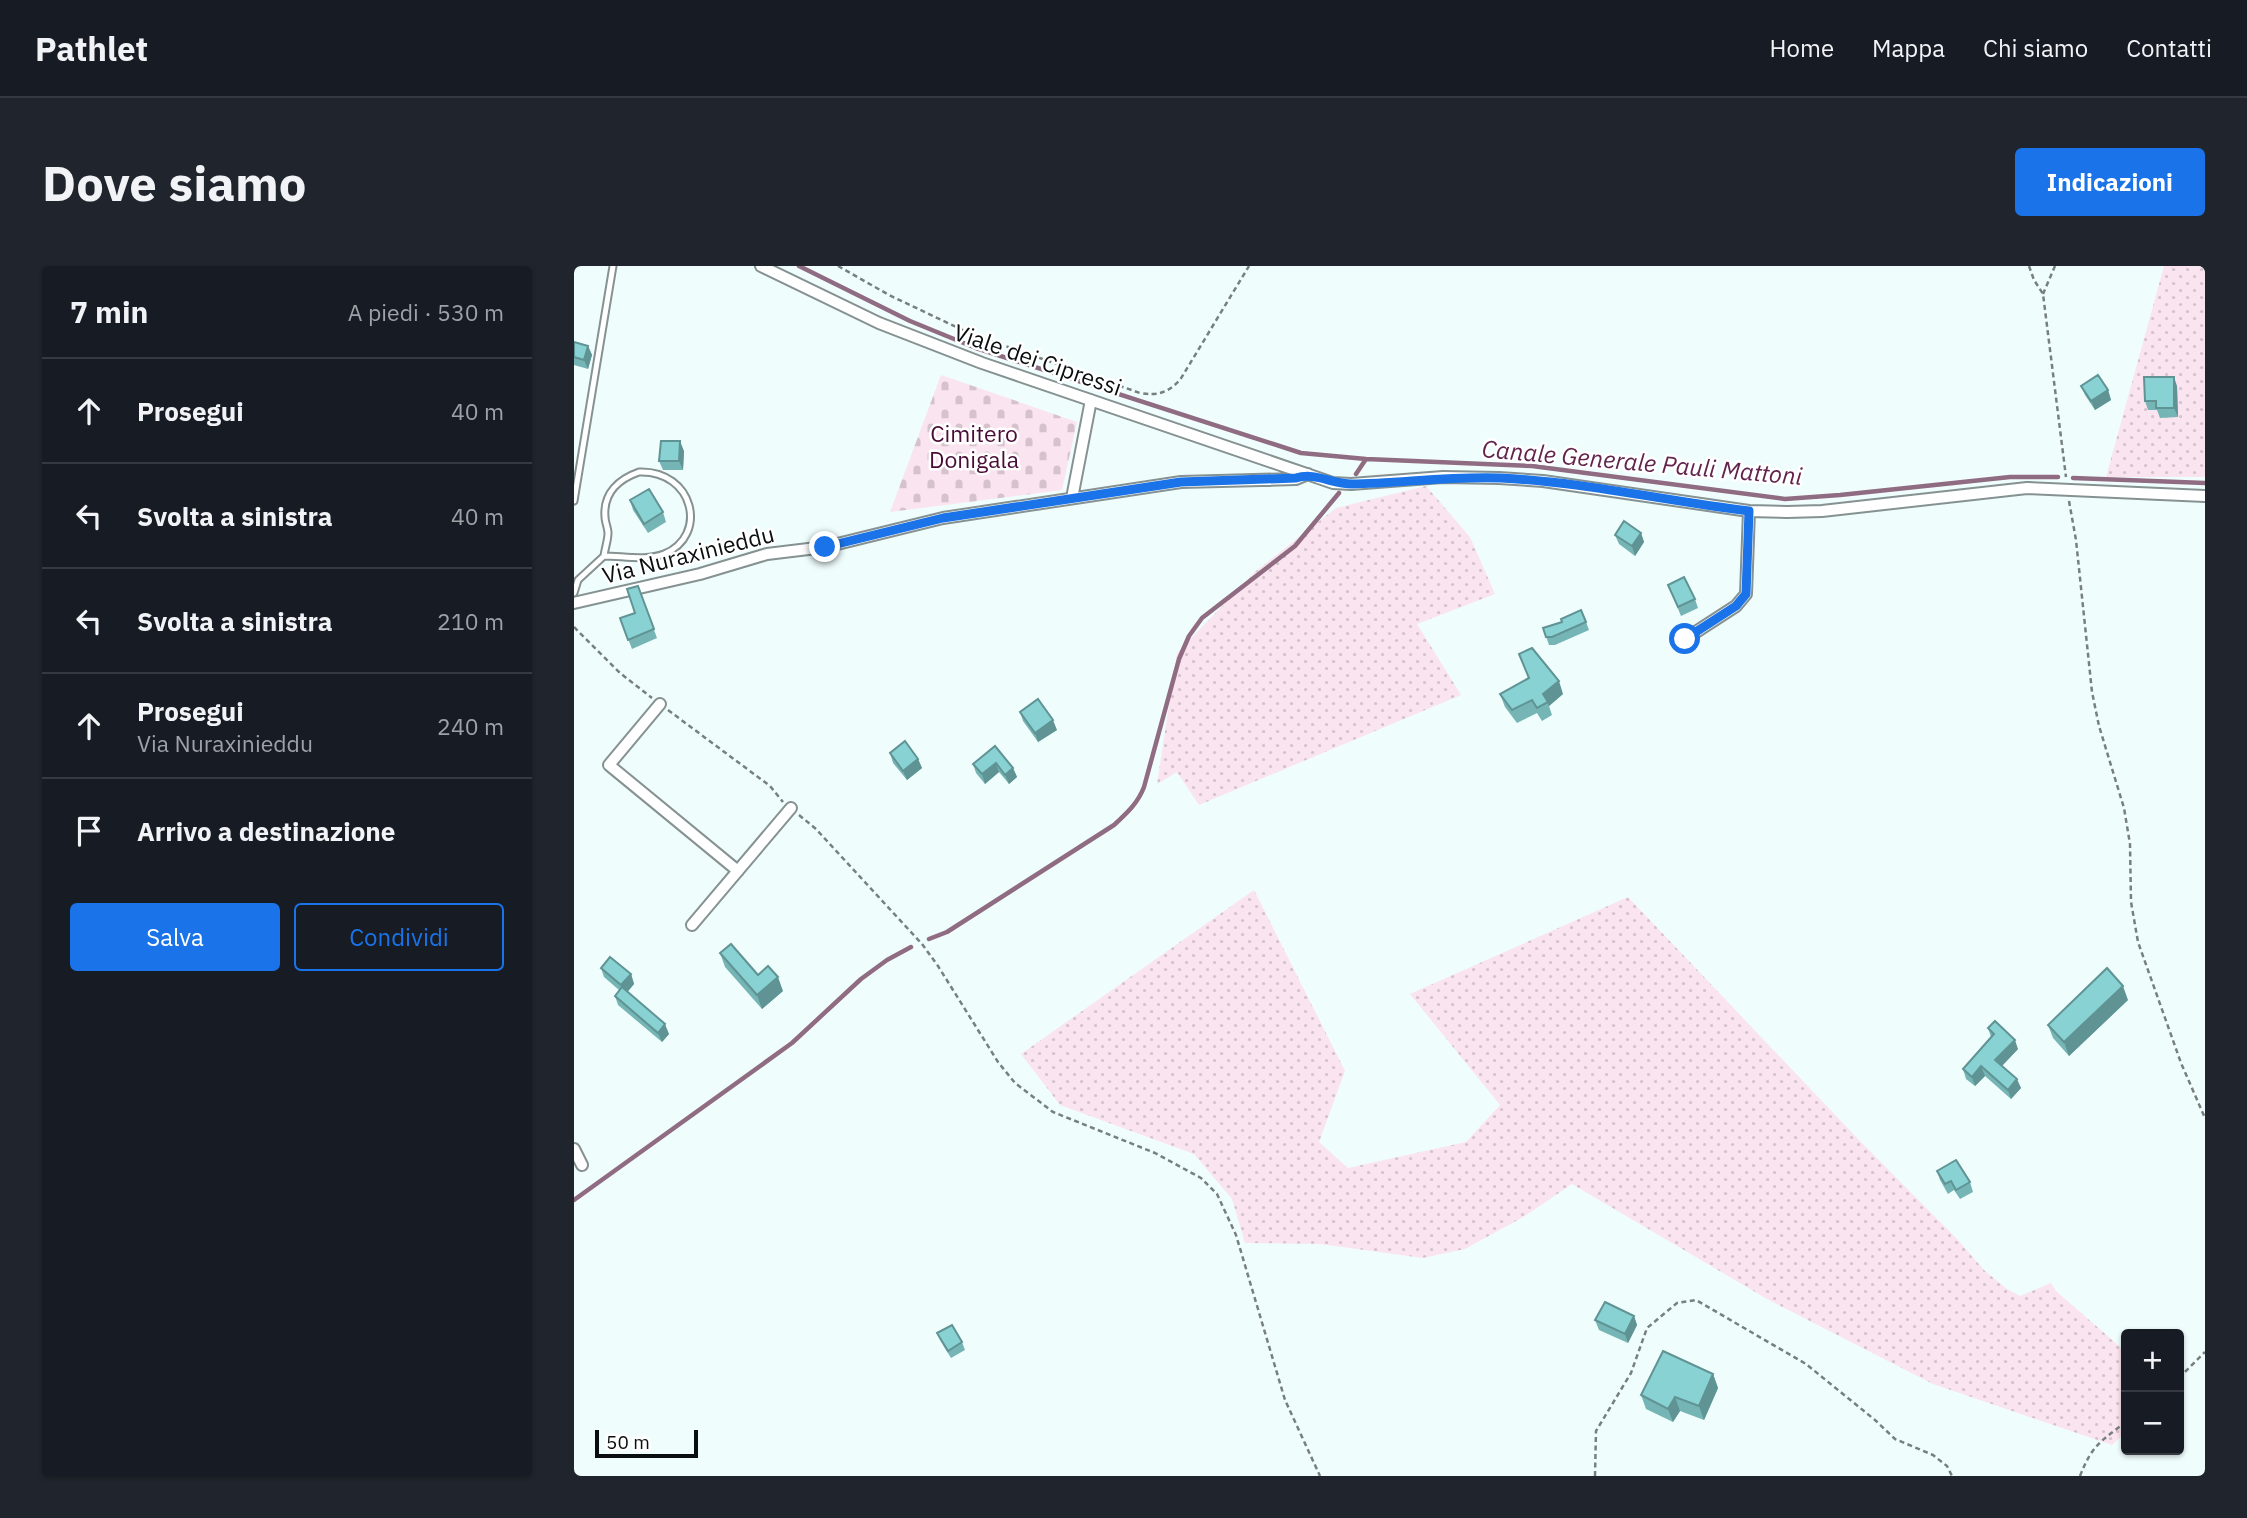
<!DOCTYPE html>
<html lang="it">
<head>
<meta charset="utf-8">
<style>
  body { margin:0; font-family:"IBM Plex Sans",sans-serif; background:#20242c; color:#f1f3f6 }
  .controls { position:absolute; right:21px; bottom:21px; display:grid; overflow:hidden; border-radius:7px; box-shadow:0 2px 5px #0004 }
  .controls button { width:63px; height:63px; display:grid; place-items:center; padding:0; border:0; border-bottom:2px solid #363941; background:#171b24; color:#f1f3f6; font:35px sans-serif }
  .scale { position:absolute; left:21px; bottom:18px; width:103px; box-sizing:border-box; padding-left:7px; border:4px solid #0a0e0e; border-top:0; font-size:19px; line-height:24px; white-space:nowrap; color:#0a0e0e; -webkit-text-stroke:5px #fff; paint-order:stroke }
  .stop { position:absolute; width:21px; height:21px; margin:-16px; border:5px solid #1a73e8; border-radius:50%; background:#fff }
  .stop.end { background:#1a73e8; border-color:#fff; box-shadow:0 2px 7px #0008 }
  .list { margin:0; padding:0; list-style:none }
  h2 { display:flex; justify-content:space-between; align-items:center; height:91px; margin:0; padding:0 28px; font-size:30px }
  h2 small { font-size:23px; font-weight:400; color:#9ea1a6 }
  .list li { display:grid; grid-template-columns:46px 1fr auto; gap:21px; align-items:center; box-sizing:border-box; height:105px; padding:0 28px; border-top:2px solid #363941 }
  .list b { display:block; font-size:26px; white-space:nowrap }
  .list p { margin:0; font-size:23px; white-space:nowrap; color:#9ea1a6 }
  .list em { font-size:23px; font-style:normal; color:#9ea1a6 }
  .actions { display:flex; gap:14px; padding:21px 28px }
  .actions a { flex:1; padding:16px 0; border:2px solid #1a73e8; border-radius:7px; text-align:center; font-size:24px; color:#1a73e8 }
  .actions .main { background:#1a73e8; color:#fff }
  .icon { flex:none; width:38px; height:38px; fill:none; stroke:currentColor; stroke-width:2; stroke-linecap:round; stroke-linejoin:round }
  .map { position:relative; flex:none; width:1631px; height:1210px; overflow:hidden; border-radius:7px }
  header { display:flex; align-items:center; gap:42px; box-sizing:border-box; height:98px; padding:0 35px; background:#171b24; border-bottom:2px solid #363941 }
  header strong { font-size:33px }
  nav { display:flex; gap:38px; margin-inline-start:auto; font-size:24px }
  .intro { display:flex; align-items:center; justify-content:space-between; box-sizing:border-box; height:168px; padding:0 42px }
  h1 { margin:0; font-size:49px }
  .button { padding:18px 32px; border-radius:7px; background:#1a73e8; color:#fff; font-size:24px; font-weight:700 }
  main { display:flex; gap:42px; padding:0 42px }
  aside { flex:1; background:#171b24; border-radius:7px; box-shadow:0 2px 5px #0004 }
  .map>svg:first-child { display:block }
  .grass { fill:url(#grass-dots) }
  .cemetery { fill:url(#cemetery-stones) }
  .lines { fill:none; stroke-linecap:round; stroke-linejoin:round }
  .stream { stroke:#906c82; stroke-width:4.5 }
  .service-casing { stroke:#869292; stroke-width:9 }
  .minor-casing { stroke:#869292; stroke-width:14 }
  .path { stroke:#777f7f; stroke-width:2.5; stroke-dasharray:5 3.5; stroke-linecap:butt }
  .service { stroke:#fff; stroke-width:5 }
  .minor { stroke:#fff; stroke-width:10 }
  .wall { fill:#76b5b5 }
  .shaded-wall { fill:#609394 }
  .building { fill:#89d2d3; stroke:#609394; stroke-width:2 }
  .route { stroke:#1a73e8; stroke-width:9 }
  .labels { text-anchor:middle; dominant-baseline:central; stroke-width:5; stroke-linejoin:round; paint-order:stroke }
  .street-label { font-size:23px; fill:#0a0e0e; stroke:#fff }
  .park-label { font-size:23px; fill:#490c36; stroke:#fff }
  .water-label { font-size:24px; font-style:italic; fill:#62244c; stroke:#fff }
</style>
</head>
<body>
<header>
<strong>Pathlet</strong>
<nav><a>Home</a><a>Mappa</a><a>Chi siamo</a><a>Contatti</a></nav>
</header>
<div class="intro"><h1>Dove siamo</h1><a class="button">Indicazioni</a></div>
<main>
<aside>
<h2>7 min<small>A piedi · 530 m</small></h2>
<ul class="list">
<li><svg class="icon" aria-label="ahead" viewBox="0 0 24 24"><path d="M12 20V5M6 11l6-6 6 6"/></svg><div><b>Prosegui</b></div><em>40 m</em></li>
<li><svg class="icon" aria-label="left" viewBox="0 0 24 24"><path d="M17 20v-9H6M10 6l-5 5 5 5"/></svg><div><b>Svolta a sinistra</b></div><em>40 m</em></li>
<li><svg class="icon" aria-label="left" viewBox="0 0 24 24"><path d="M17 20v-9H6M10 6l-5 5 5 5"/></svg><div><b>Svolta a sinistra</b></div><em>210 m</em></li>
<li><svg class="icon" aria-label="ahead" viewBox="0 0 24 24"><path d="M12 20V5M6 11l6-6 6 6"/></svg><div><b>Prosegui</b><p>Via Nuraxinieddu</p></div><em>240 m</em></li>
<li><svg class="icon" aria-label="arrive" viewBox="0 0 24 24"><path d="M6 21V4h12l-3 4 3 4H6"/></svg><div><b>Arrivo a destinazione</b></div></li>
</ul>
<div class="actions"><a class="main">Salva</a><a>Condividi</a></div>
</aside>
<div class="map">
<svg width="1631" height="1210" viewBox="0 0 1631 1210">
  <defs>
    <pattern id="grass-dots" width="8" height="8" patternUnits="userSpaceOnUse" patternTransform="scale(1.75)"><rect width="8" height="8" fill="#fae4ef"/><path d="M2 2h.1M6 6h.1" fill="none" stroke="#d5c2cc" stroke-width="1.8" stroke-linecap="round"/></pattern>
    <pattern id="cemetery-stones" width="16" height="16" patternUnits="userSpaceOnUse" patternTransform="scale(1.75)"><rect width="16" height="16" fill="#fae4ef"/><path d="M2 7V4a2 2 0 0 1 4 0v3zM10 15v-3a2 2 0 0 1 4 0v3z" fill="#d5c2cc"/></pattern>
  </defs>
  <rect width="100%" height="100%" fill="#f0fdfd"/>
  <!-- grass -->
  <path class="grass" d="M1590 0H1631V211H1532Z
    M852 220 896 271 921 328 843 358 887 429 625 539 603 506 583 518 603 387 682 305 762 242Z
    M680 624 771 805 745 876 774 902 892 876 926 839 836 728 1054 631 1284 873 1383 973 1411 1005 1433 1023 1446 1030 1477 1017 1482 1025 1552 1086V1166L1538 1179 1359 1118 1193 1033 998 918 951 950 891 983 849 992 746 978 671 977 658 933 620 888 486 839 447 788Z"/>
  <!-- cemetery -->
  <path class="cemetery" d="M367 109 503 156 488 224 316 246Z"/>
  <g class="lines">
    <!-- stream -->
    <path class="stream" d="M225 0 336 55 402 82 727 187 792 193 958 200 1211 233 1266 229 1436 211H1484
      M782 208 792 193
      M1499 212 1631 217
      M355 673 373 666 540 559C553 547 564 537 570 521L605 393 615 370 628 352 721 280 765 227
      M0 934 218 777 287 713 313 694 337 681"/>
    <defs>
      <path id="service" d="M65 206C120 204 135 270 90 288 72 295 49 290 30 290 31 282 34 274 34 267 34 262 31 256 31 251 29 227 45 213 65 206Z
        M0 235 39 0
        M0 327 4 314 30 290"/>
      <path id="minor" d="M187 0 305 57 408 97 759 217 777 218 869 211 925 212 969 215 1175 245 1213 246 1248 245 1453 222 1631 230
        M498 232 517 134
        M0 337 126 308 193 288 251 281 369 252 607 216 722 213 734 208
        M1111 373 1162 340 1172 328 1175 245
        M86 438 35 499 164 605
        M118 659 217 542
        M0 883 8 899"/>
    </defs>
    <!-- service casing -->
    <use href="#service" class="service-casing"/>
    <!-- minor casing -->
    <use href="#minor" class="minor-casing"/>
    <!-- path -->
    <path class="path" d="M264 0 315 29 397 68 566 127C584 130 593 127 606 114L675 0
      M1455 0 1460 14 1469 28 1492 211
      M1469 28 1481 0
      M1495 235 1502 274 1518 426 1525 460 1550 542 1556 578 1557 636 1564 676 1607 797 1631 852
      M0 361 46 407 78 432
      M94 444 196 520 209 536
      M225 549 242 563 348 678 364 700 424 796 441 817 479 846 581 887 627 912 643 928 662 969 711 1134 746 1210
      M1605 1112 1631 1086
      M1021 1210 1022 1165 1057 1107 1073 1062 1103 1037 1122 1034 1232 1098 1301 1154 1321 1173 1359 1189 1373 1200 1378 1210
      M1506 1210C1518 1179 1527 1175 1552 1156"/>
    <!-- service -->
    <use href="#service" class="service"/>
    <!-- minor -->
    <use href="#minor" class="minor"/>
  </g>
  <!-- wall -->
  <path class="wall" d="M0 76 14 80 18 89 14 103 0 99Z
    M1507 120 1534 124 1537 134 1521 144 1511 129Z
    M1603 120 1604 151 1586 152 1583 144H1574L1571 135Z
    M110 185 109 204H89L85 195Z
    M56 234 89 246 92 256 74 267 59 244Z
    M1067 267 1070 276 1061 290 1045 278 1041 269Z
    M1094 319 1121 333 1124 342 1107 350Z
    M64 320 83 372 58 383 46 352 61 347Z
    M988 356H1012L1015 364 981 379H975L969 362Z
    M926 428H989L975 440 978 449 968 455 963 447 943 457 931 441Z
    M446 446 483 464 464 476 449 455Z
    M421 480 439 502 443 511 435 518 425 506 411 518 402 507 399 498Z
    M316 487 344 493 348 502 333 514 319 497Z
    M146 687 209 725 188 743 151 701Z
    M27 702 57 708 60 718 53 726 95 768 88 776 44 739 41 730 45 724 30 711Z
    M1554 734 1495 790 1479 772 1474 759Z
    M1414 762 1444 783 1428 800 1447 822 1437 833 1411 810 1401 820 1392 813 1389 803 1417 771Z
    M1363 905 1396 916 1399 926 1386 933 1380 924 1374 928 1366 914Z
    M1060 1050 1063 1059 1054 1077 1025 1064 1021 1054Z
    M363 1067 388 1076 391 1084 377 1092 366 1074Z
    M1139 1108 1144 1122 1130 1154 1106 1145 1099 1156 1072 1143 1067 1129Z"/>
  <!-- shaded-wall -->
  <path class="shaded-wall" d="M14 80 18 89 14 103 10 94Z
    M1600 111 1603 120 1604 151 1600 142Z
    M1534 124 1537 134 1521 144 1517 135Z
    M106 175 110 185 109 204 105 195Z
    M1067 267 1070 276 1061 290 1058 280Z
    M985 415 989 428 975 440 969 428Z
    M479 454 483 464 464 476 461 467Z
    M344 493 348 502 333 514 329 505Z
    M422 497 425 506 411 518 408 508Z
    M439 502 443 511 435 518 431 509Z
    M57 708 60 718 51 729 47 719Z
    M204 711 209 725 188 743 183 729Z
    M1549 720 1554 734 1495 790 1490 776Z
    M91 758 95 768 88 776 84 767Z
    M1441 774 1444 783 1425 803 1421 794Z
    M1407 800 1411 810 1401 820 1398 811Z
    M1443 813 1447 822 1437 833 1434 824Z
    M1060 1050 1063 1059 1054 1077 1051 1068Z
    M1139 1108 1144 1122 1130 1154 1125 1140Z
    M1101 1131 1106 1145 1099 1156 1094 1143Z"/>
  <!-- building -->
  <path class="building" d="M0 76 14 80 10 94 0 91Z
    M1524 109 1534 124 1517 135 1507 120Z
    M1570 111H1600V142H1582V135H1571Z
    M87 175H106L105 195H85Z
    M75 223 89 246 70 258 56 234Z
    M1050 255 1067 267 1058 280 1041 269Z
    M1110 311 1121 333 1104 341 1094 319Z
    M64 320 80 363 54 374 46 352 61 347 53 323Z
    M1007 344 1012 356 978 371H972L969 362 988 356 987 353Z
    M958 382 985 415 969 428 974 436 963 442 958 434 938 444 926 428 955 412 945 388Z
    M464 433 479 454 461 467 446 446Z
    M331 475 344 493 329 505 316 487Z
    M421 480 439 502 431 509 422 497 408 508 399 498Z
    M157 678 184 709 194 700 204 711 183 729 146 687Z
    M36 691 57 708 47 719 27 702Z
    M1533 702 1549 720 1490 776 1474 759Z
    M48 721 91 758 84 767 41 730Z
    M1421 755 1441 774 1421 794 1443 813 1434 824 1407 800 1398 811 1389 803 1420 768 1414 762Z
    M1382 894 1396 916 1382 924 1377 915 1371 918 1363 905Z
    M1031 1036 1060 1050 1051 1068 1021 1054Z
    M378 1059 388 1076 374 1085 363 1067Z
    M1089 1085 1139 1108 1125 1140 1101 1131 1094 1143 1067 1129Z"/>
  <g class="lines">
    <!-- route -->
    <path class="route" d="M251 281 369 252 607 216 722 212C741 206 758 218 778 218 828 217 877 210 927 212 1010 216 1092 235 1175 245L1172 328 1162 340 1111 373"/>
  </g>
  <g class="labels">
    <!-- street labels -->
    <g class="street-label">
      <text transform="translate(464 93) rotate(19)">Viale dei Cipressi</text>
      <text transform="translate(114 288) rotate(-14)">Via Nuraxinieddu</text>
    </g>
    <!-- park labels -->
    <g class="park-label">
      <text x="400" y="167">Cimitero<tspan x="400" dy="26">Donigala</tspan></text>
    </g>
    <!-- water labels -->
    <g class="water-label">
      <text transform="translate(1068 196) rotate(5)">Canale Generale Pauli Mattoni</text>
    </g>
  </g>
</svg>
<div class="controls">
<button>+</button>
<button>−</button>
</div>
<div class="scale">50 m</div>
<div class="stop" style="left:1111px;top:373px"></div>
<div class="stop end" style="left:251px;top:281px"></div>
</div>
</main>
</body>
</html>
